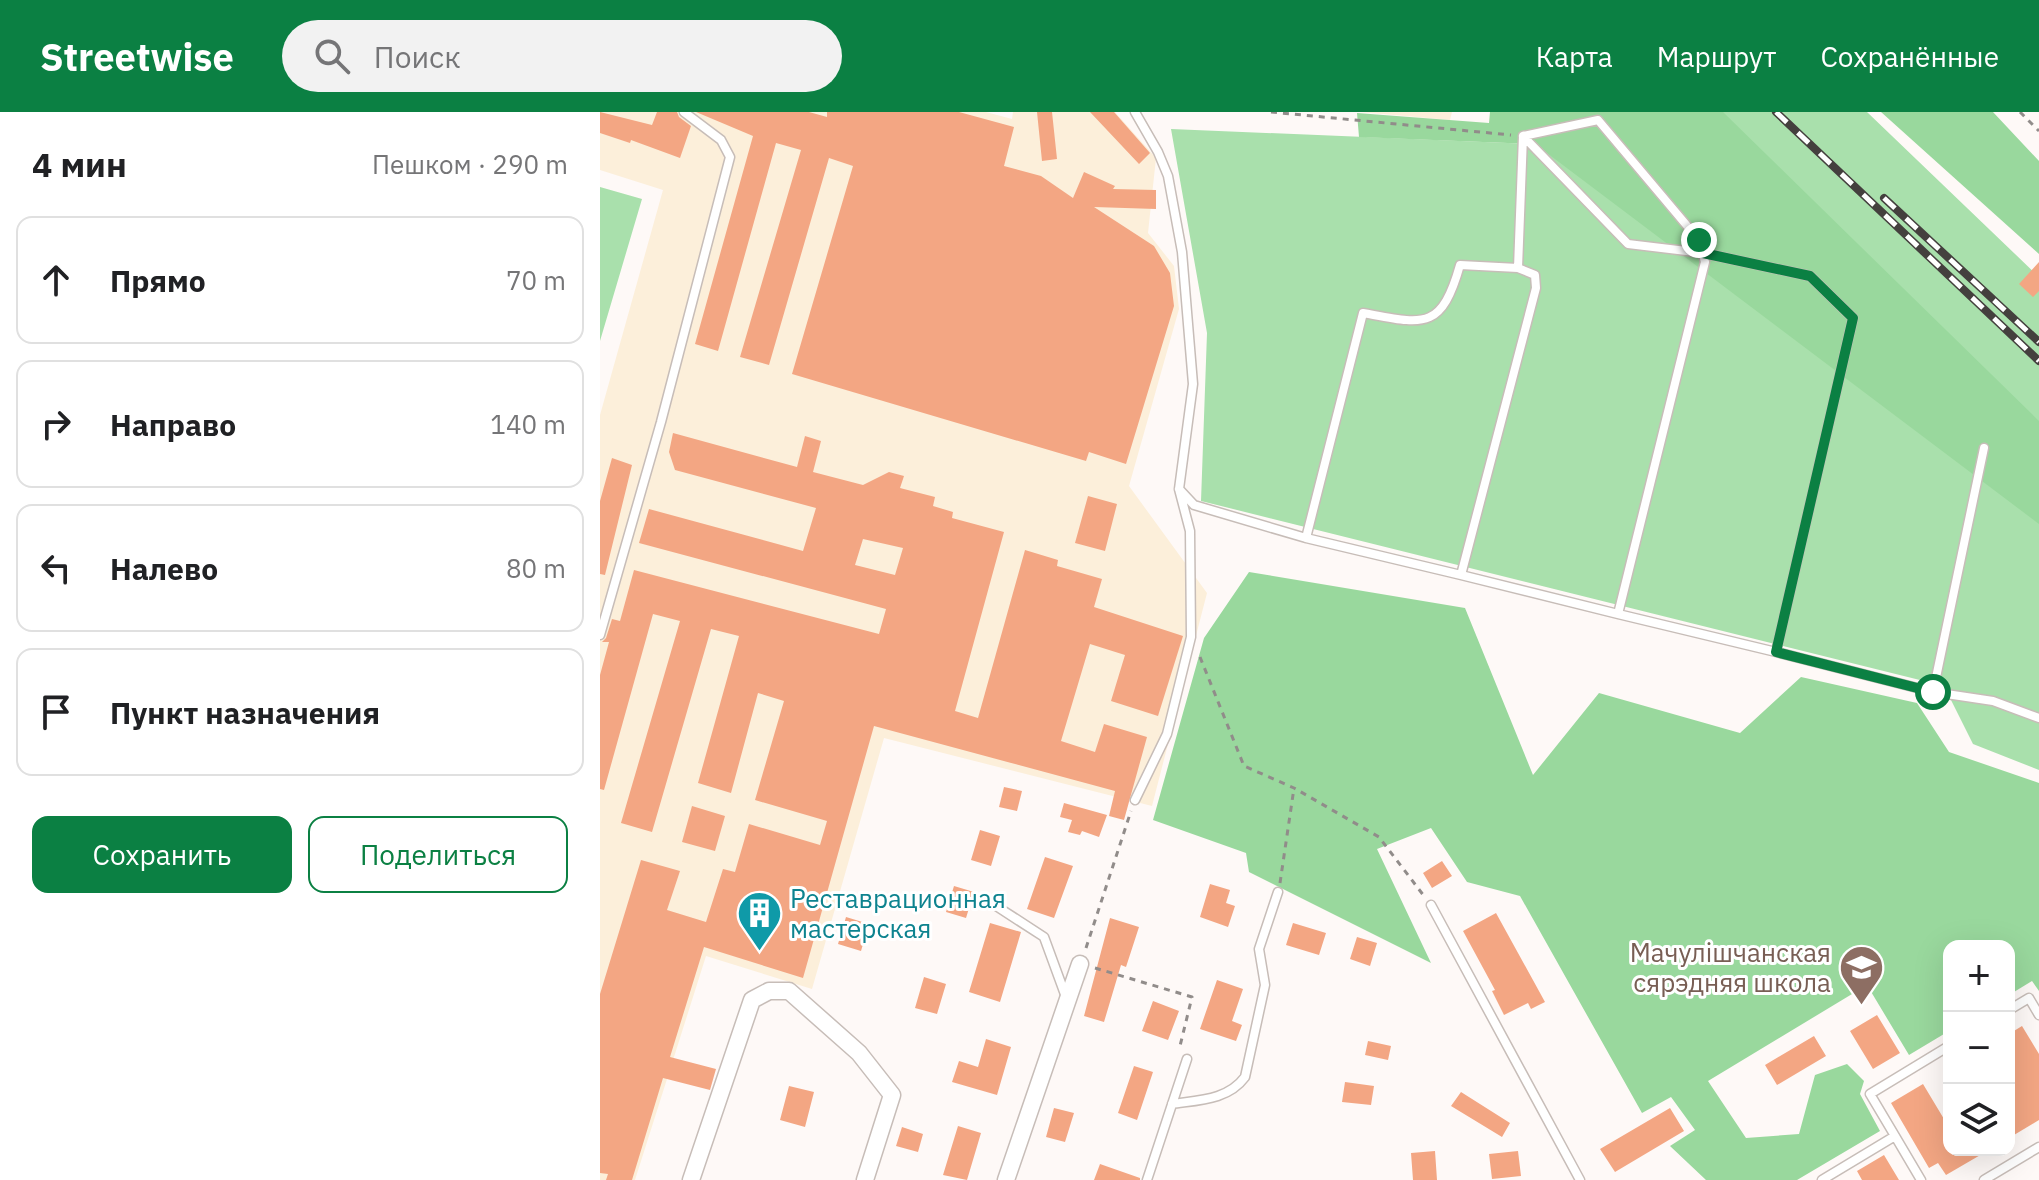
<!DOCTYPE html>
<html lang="ru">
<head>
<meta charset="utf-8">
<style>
  body { margin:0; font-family:"IBM Plex Sans",sans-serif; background:#f2f2f2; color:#202124 }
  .controls { position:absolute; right:24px; bottom:24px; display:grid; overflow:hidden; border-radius:16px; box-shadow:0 8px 32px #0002 }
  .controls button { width:72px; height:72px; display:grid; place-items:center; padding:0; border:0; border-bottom:2px solid #e0e0e0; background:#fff; color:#202124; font:40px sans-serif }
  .stop { position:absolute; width:24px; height:24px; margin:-18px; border:6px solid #0b8043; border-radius:50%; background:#fff }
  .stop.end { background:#0b8043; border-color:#fff; box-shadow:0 2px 8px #0008 }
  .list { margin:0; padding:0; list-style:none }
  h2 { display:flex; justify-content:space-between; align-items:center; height:104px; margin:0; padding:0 32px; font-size:34px }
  h2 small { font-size:26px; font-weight:400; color:#757577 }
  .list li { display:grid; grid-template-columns:52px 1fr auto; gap:24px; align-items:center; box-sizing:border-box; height:128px; margin:0 16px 16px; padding:0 16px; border:2px solid #e0e0e0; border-radius:16px }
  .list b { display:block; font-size:30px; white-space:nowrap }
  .list em { font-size:26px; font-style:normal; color:#757577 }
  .actions { display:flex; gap:16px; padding:24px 32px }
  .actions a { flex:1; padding:18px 0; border:2px solid #0b8043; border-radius:16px; text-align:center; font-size:28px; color:#0b8043 }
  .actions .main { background:#0b8043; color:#fff }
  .icon { flex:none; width:44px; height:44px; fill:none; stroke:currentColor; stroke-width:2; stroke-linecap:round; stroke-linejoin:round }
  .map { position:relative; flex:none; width:1439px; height:1068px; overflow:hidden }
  header { display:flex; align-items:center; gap:48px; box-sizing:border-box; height:112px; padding:0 40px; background:#0b8043; color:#fff }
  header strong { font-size:38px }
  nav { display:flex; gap:44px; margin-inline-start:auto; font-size:28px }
  .search { width:560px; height:72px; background:#f2f2f2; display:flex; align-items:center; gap:20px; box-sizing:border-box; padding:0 28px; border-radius:44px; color:#757577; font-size:30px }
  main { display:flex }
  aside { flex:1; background:#fff }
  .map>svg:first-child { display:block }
  .industrial { fill:#fcefda }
  .green { fill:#a9e0ac }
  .forest { fill:#99d89d }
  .building { fill:#f3a683; fill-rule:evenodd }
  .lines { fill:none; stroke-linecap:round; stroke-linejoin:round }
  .lane-casing { stroke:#c7bdb8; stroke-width:11 }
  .street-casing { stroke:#c7bdb8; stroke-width:19 }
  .path { stroke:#918c8a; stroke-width:3; stroke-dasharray:6 6; stroke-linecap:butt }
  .lane { stroke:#fff; stroke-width:8 }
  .street { stroke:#fff; stroke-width:16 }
  .rail-casing { stroke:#44403e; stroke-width:8 }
  .rail { stroke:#fff; stroke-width:5; stroke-dasharray:15; stroke-linecap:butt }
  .route { stroke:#0b8043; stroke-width:10 }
  .labels { text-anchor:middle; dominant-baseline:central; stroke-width:6; stroke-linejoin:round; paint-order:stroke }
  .culture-label { font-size:26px; fill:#0d838f; stroke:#fff; text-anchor:start }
  .education-label { font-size:26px; fill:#785e54; stroke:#fff; text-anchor:end }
</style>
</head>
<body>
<header>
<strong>Streetwise</strong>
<div class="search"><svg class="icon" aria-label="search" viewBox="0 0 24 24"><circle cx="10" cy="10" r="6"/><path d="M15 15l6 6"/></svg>Поиск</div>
<nav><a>Карта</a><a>Маршрут</a><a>Сохранённые</a></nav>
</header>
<main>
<aside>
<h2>4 мин<small>Пешком · 290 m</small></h2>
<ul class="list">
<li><svg class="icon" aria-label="ahead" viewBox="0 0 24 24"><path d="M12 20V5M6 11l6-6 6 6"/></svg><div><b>Прямо</b></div><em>70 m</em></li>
<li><svg class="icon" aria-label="right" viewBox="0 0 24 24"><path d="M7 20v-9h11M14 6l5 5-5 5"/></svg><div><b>Направо</b></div><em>140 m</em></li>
<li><svg class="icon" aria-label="left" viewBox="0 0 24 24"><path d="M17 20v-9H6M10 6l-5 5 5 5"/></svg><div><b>Налево</b></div><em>80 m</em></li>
<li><svg class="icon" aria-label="arrive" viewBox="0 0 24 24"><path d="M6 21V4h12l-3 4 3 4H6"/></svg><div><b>Пункт назначения</b></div></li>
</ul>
<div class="actions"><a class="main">Сохранить</a><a>Поделиться</a></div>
</aside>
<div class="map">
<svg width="1439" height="1068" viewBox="0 0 1439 1068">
  <rect width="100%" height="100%" fill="#fef9f7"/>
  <!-- industrial -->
  <path class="industrial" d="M0 0H386L412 7 413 0H515L556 46 548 121 574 154 579 197 529 374 607 481 552 694 284 626 212 877 106 844 35 1068H0V303L63 78 0 58Z
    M760 0H852L850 8Z"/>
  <!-- green -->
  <path class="green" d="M996 0H1267L1439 165V658L1373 632 1344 574 601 389 607 221 571 17 935 32Z
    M0 75 42 87 0 229Z"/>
  <!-- forest -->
  <path class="forest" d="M890 0H1123L1439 309V412L935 32 759 25 757 1 889 11Z
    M1281 0H1393L1439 49V142Z
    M649 460 865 496 933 663 999 581 1140 621 1201 565 1317 591 1349 640 1439 671V879L1432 869 1409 883V834H1349V919L1309 943 1267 873 1108 969 1146 1026 1199 1022 1215 963 1247 952 1264 969 1260 982 1280 1019 1197 1068H1106L1070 1034 1095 1018 1071 985 1042 1001 920 784 867 770 831 716 777 737 831 851 649 760 646 741 553 708 604 526Z"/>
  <!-- building -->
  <path class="building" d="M0 0 52 13 57 0H77L79 5 91 14 80 46 31 28 30 31 0 21Z
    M96 0H209L227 5V0H359L414 15 404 54 441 64 473 86 484 60 515 74 513 77 556 78V97L494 95 554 134 570 161 574 194 526 352 489 340 486 349 192 262 253 54 229 46 169 253 140 245 201 38 176 31 118 239 95 232 153 24Z
    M437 0H452L457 47 442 49Z
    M490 0H514L550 41 539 52Z
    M1439 150V179L1433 185 1419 172Z
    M73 321 197 355 205 324 221 329 213 360 263 373 289 360 304 364 300 376 335 385 333 394 353 400 352 406 404 420 355 599 378 606 425 438 458 448 457 454 502 467 494 495 583 524 558 604 511 589 525 543 490 532 461 629 495 640 504 612 547 625 524 708 509 704 515 679 274 614 203 866 104 835 70 945 116 957 110 978 63 966 32 1068H6L8 1062 0 1061V882L41 748 80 759 67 798 106 810 123 757 135 760 149 712 220 733 227 709 155 688 184 589 158 581 131 681 98 671 139 524 111 517 52 720 21 711 80 509 53 502 4 678 0 677V563L9 530H2L6 526 12 507 20 509 34 458 279 522 286 497 39 431 49 397 203 439 216 396 75 358 69 340ZM263 427 303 436 295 463 255 453Z
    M12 346 32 353 5 463 0 462V389Z
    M488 384 517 392 505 439 475 431Z
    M404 675 422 679 417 699 399 695Z
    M464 691 507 703 499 725 482 719 480 723 468 720 472 708 460 705Z
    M92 694 125 704 115 739 82 730Z
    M380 718 400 724 391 754 371 748Z
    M445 745 473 754 454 806 427 797Z
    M842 749 852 764 832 776 823 761Z
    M610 772 630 778 626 791 635 794 628 815 600 805Z
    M354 774 374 780 366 806 346 800Z
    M896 801 945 890 931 897 928 891 904 903 892 879 895 878 863 819Z
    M246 805 269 812 261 839 238 832Z
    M510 806 539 815 526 855 521 853 504 910 484 904Z
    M390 811 421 820 400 890 369 880Z
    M693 811 726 821 719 843 686 833Z
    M757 825 777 831 770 854 750 847Z
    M324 865 346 872 337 902 315 896Z
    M617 868 643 877 632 909 642 913 636 929 600 917Z
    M553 889 579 899 568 928 542 919Z
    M1277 903 1300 941 1273 957 1250 919Z
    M1422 914 1439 942V1008L1409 1026V922Z
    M1214 924 1226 944 1177 973 1165 953Z
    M386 927 411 935 397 983 352 970 359 949 378 955Z
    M768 929 791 934 788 948 765 943Z
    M534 954 553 960 537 1008 518 1001Z
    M745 970 774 974 771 993 742 990Z
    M1323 972 1344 1007 1349 1004V1038H1389L1346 1063 1338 1051 1329 1056 1291 991Z
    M189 974 214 980 205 1015 180 1008Z
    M861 980 910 1011 902 1025 851 994Z
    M454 996 474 1001 465 1030 446 1025Z
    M1070 996 1084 1019 1015 1060 1000 1037Z
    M358 1014 381 1021 367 1068 343 1063Z
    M302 1015 323 1022 318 1040 296 1034Z
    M835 1039 837 1068H813L811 1041Z
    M918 1039 921 1064 892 1067 889 1042Z
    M1284 1043 1299 1068H1262L1257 1059Z
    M500 1052 540 1066V1068H494Z"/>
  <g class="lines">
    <defs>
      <path id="lane" d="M923 24 1028 132 1103 141 1210 164 1253 206 1176 540 1018 502
        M579 377 594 393 706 426 763 201C823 212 841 220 860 153L918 156 935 163 936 176 861 463 706 426
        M861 463 1018 502 1105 150 1099 128 998 8 923 24 918 156
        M0 523 61 310 130 45 121 28 84 0
        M1176 540 1333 580 1384 336
        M1333 580 1393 589 1439 606
        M535 688 567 622 591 525 590 419 579 377 593 272 582 140 568 64 558 40 535 0
        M390 790 444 825 466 885
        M831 793 980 1068
        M1409 898 1429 886 1439 903
        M572 992C599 988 628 988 645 965L665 873 659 837 678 780
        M1295 1024 1321 1068
        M547 1068 587 947
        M1222 1068 1295 1024 1270 982 1349 934
        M1384 1068 1439 1035"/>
      <path id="street" d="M91 1068 152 888 169 879H189L259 941 292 983 265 1068
        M406 1068 480 852"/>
    </defs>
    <!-- lane casing -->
    <use href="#lane" class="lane-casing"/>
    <!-- street casing -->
    <use href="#street" class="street-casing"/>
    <!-- path -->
    <path class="path" d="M671 0 911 23
      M1420 0 1439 19
      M600 545 644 654 694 676 779 725 824 784
      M680 771 694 676
      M486 836 531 699
      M495 856 592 885 579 938"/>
    <!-- lane -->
    <use href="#lane" class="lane"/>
    <!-- street -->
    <use href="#street" class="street"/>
    <defs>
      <path id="rail" d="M1176 0 1439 249
        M1284 86 1439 230"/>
    </defs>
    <!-- rail casing -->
    <use href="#rail" class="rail-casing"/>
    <!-- rail -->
    <use href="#rail" class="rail"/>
  </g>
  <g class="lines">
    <!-- route -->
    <path class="route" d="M1099 128 1103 141 1210 164 1253 206 1176 540 1333 580"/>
  </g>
  <!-- icons -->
  <defs>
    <symbol id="building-pin" viewBox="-11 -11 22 30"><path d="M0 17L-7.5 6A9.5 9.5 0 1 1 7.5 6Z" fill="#0f9aa8" stroke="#fff"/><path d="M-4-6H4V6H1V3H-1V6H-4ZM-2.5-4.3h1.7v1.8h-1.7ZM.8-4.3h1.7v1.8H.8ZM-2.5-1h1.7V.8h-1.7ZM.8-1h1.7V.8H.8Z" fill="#fff"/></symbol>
    <symbol id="school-pin" viewBox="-11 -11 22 30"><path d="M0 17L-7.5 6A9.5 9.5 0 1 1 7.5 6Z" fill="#8d6e63" stroke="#fff"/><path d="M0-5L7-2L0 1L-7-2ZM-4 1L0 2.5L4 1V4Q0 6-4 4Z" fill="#fff"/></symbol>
  </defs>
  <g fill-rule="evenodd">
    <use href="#building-pin" x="134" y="776" width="51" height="69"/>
    <use href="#school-pin" x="1236" y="830" width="51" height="69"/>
  </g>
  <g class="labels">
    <!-- culture labels -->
    <g class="culture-label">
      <text x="190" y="786">Реставрационная<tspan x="190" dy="30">мастерская</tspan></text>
    </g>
    <!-- education labels -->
    <g class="education-label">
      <text x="1231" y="840">Мачулішчанская<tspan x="1231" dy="30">сярэдняя школа</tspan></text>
    </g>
  </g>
</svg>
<div class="controls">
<button>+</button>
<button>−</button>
<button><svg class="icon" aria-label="layers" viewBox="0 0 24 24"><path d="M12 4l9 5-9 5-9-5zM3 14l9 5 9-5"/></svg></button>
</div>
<div class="stop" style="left:1333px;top:580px"></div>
<div class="stop end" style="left:1099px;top:128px"></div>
</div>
</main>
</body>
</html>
